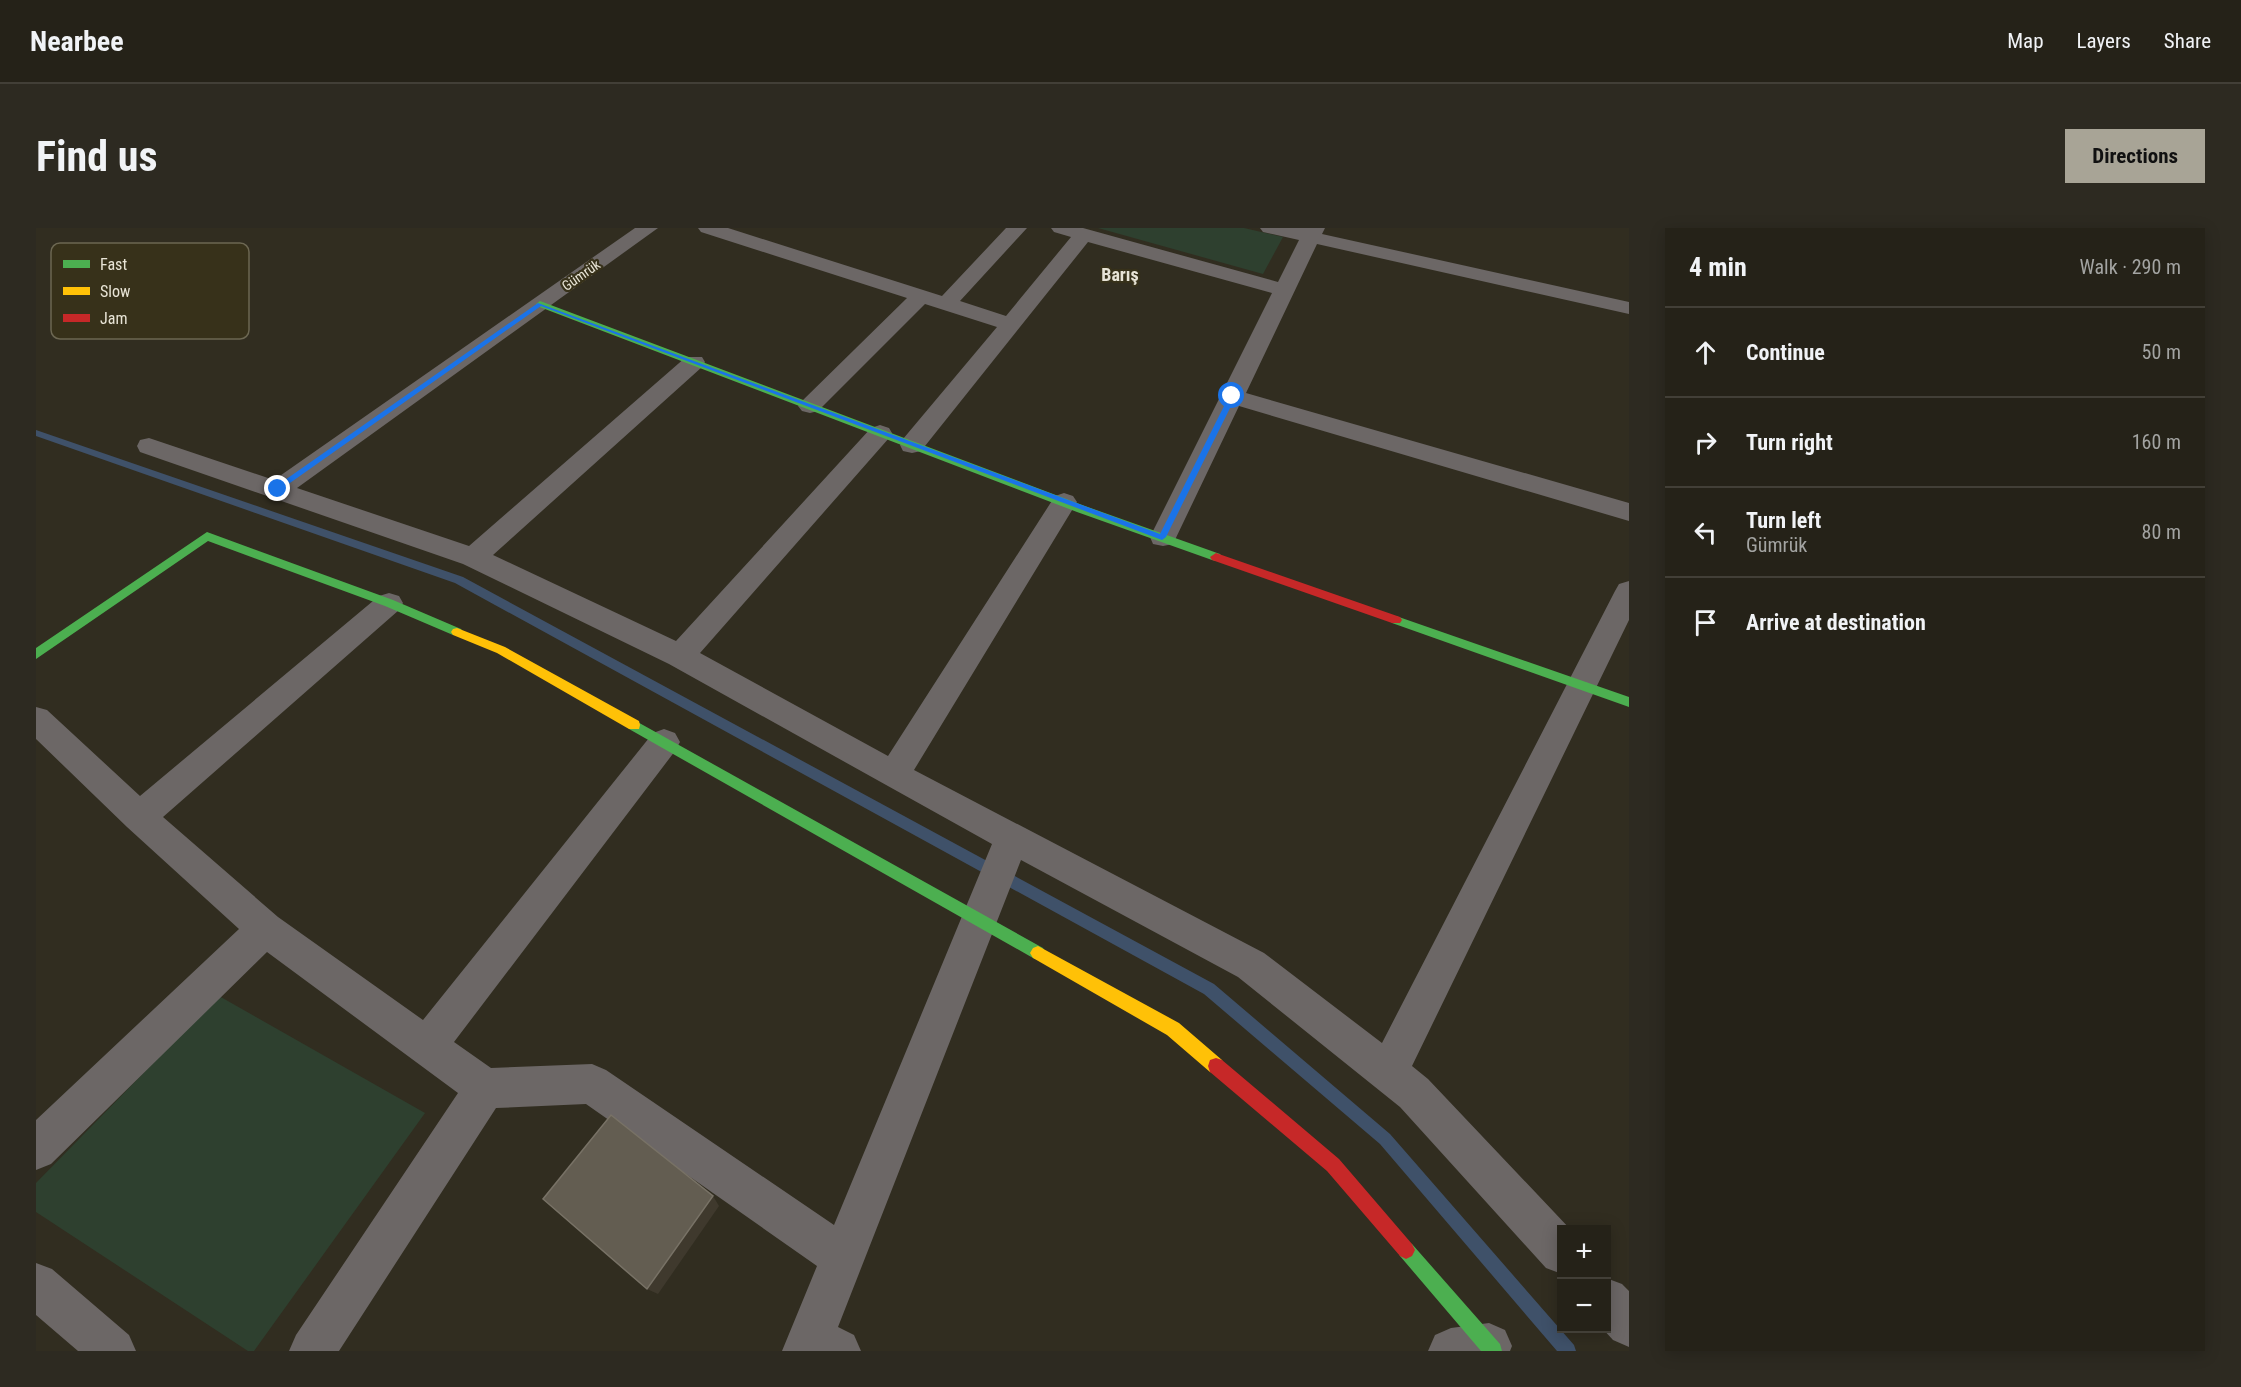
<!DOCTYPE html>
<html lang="en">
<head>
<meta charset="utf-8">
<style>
  body { margin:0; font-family:"Roboto Condensed",sans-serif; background:#2d2a21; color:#f1f3f6 }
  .controls { position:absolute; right:18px; bottom:18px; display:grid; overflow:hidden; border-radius:0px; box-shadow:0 3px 15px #0003 }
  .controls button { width:54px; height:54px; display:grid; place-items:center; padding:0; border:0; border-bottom:2px solid #423f37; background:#252218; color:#f1f3f6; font:30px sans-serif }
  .stop { position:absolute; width:18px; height:18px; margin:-14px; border:4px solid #1a73e8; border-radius:50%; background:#fff }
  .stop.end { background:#1a73e8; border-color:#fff; box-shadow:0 2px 6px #0008 }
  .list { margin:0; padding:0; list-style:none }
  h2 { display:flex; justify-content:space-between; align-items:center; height:78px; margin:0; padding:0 24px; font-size:26px }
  h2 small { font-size:20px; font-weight:400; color:#a3a4a2 }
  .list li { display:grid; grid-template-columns:39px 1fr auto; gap:18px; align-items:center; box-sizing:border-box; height:90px; padding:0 24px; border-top:2px solid #423f37 }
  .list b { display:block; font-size:22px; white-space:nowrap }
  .list p { margin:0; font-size:20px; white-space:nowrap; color:#a3a4a2 }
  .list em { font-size:20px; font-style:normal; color:#a3a4a2 }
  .icon { flex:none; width:33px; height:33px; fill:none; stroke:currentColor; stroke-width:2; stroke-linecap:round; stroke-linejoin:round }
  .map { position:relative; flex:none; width:1593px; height:1123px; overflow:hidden; border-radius:0px }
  header { display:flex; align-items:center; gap:36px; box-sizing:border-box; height:84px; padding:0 30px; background:#252218; border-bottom:2px solid #423f37 }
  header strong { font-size:28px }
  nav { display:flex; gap:33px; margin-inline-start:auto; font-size:21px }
  .intro { display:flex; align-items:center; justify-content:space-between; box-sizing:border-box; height:144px; padding:0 36px }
  h1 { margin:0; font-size:42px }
  .button { padding:15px 27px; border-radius:0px; background:#a8a496; color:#111; font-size:21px; font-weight:700 }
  main { display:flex; gap:36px; padding:0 36px }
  aside { flex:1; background:#252218; border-radius:0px; box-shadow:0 3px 15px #0003 }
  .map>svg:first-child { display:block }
  .green { fill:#2e402f }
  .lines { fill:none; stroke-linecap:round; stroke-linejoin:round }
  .stream { fill:#3f5169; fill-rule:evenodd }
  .street { fill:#6c6766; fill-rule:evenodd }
  .fast { fill:#4caf50; fill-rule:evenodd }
  .slow { fill:#ffc107; fill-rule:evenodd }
  .jam { fill:#c62828; fill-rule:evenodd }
  .shaded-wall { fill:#3f392d }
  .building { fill:#635d51; stroke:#787266; stroke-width:1.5 }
  .route { fill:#1a73e8 }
  .labels { text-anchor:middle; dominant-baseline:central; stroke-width:4.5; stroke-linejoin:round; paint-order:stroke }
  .far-street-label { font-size:14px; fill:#e8e4d6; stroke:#37311a }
  .far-district-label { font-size:18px; font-weight:bold; fill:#e8e4d6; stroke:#37311a }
  .key { fill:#37311a; stroke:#6c6752; stroke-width:1.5 }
  .key-label { font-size:16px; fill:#e8e4d6 }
</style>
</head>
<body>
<header>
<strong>Nearbee</strong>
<nav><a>Map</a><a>Layers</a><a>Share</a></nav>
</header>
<div class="intro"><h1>Find us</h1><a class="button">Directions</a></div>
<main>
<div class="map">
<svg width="1593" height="1123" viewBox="0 0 1593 1123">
  <rect width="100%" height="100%" fill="#312d20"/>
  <!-- green -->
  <path class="green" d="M1062 0H1208L1247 9 1227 46Z
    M183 768 389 885 218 1123H212L0 984V955Z"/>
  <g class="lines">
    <!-- stream -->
    <path class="stream" d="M0 202 427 349 1178 756 1354 906 1538 1117 1540 1123H1521L1344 916 1168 766 419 355 0 208Z"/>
    <!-- street -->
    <path class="street" d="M599 0H622L261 260 433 318 650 129H666L669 134 666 139 457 327 640 413 835 200 844 197 853 200 856 205 853 210 664 425 852 528 1019 268 1028 265 1037 268 1041 274 878 542 1228 725 1346 815 1579 363 1583 356 1593 353V392L1376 838 1392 851 1535 1002H1526V1046L1510 1040 1364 879 1202 749 985 632 802 1099 818 1107 825 1123H746L781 1038 550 876 460 880 303 1123H253L260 1107 422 865 231 724 15 936 0 942V892L203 701 91 599 0 511V479L11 482 104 568 343 368 353 365 363 368 367 375 363 382 127 589 242 689 387 792 617 505 628 501 639 505 644 514 639 523 418 814 455 840 556 836 570 842 798 997 956 616 633 436 427 336 104 224 101 218 104 212 113 210 238 252Z
      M662 0H692L906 68 970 0H991L924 73 970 88 1035 9 1018 4 1015 0H1047L1242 54 1263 12 1227 4 1224 0H1289L1286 6 1593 74V86L1281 16 1210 165 1593 275V293L1203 178 1137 316 1127 318 1117 316 1114 309 1236 65 1052 14 885 223 876 225 867 223 864 217 867 211 961 99 889 76 782 183 774 185 766 183 762 178 766 173 871 70 665 4Z
      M0 1035 16 1041 93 1107 100 1123H42L0 1087Z
      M1570 1050 1586 1056 1593 1063V1119L1577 1112 1566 1100H1570Z
      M1453 1095 1469 1102 1476 1118 1474 1123H1392L1399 1107 1415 1100Z"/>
    <!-- fast -->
    <path class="fast" d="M504 73 1049 278 1184 326 1186 329 1180 333 1176 332 1041 284 501 78 500 76Z
      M171 304 357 372 425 401 427 404 425 407H417L349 378 172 313 0 431V420Z
      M1360 388 1593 469V479L1356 395 1354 392Z
      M598 492 1007 720 1010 725 1007 730 1002 732 997 730 593 501 592 497Z
      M1370 1013 1376 1016 1464 1116 1466 1123H1445L1364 1028 1361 1022 1364 1016Z"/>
    <!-- slow -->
    <path class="slow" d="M421 400 469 419 603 493 604 497 603 501H593L461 425 417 407 415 404 417 401Z
      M1002 718 1143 795 1186 832 1188 838 1186 844 1180 846 1174 844 1131 807 997 730 994 725 997 720Z"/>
    <!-- jam -->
    <path class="jam" d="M1180 325 1364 389 1366 392 1364 395H1356L1176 332 1174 329Z
      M1180 830 1186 832 1303 931 1376 1016 1379 1022 1376 1028 1370 1031 1364 1028 1291 943 1174 844 1172 838 1174 832Z"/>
  </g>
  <!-- shaded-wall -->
  <path class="shaded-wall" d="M677 968 683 978 622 1066 611 1061Z"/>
  <!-- building -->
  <path class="building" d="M575 887 677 968 611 1061 507 971Z"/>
  <!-- route -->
  <path class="route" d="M502 75 1124 306 1193 168H1200L1130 309 1126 312 505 78 244 262H239V259Z"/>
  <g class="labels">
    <!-- far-street labels -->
    <g class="far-street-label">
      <text transform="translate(545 47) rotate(-35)">Gümrük</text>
    </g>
    <!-- far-district labels -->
    <g class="far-district-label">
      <text x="1084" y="46">Barış</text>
    </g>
  </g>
  <!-- legend -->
  <rect x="15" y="15" width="198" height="96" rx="9" class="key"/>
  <rect x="27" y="32" width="27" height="8" fill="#4caf50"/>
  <rect x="27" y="59" width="27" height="8" fill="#ffc107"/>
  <rect x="27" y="86" width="27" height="8" fill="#c62828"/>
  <g class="key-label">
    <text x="64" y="42">Fast</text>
    <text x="64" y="69">Slow</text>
    <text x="64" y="96">Jam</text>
  </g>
</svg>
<div class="controls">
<button>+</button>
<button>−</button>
</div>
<div class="stop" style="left:1196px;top:168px"></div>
<div class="stop end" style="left:242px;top:261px"></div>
</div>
<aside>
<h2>4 min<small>Walk · 290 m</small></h2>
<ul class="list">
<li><svg class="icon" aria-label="ahead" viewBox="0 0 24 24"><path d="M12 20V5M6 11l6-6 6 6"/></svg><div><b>Continue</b></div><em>50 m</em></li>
<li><svg class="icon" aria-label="right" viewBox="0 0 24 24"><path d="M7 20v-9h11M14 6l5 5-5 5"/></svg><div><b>Turn right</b></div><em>160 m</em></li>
<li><svg class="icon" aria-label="left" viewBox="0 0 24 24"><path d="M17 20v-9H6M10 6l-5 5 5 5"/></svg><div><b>Turn left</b><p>Gümrük</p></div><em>80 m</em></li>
<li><svg class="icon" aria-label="arrive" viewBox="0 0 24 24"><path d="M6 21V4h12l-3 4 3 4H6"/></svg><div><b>Arrive at destination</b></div></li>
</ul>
</aside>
</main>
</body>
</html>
